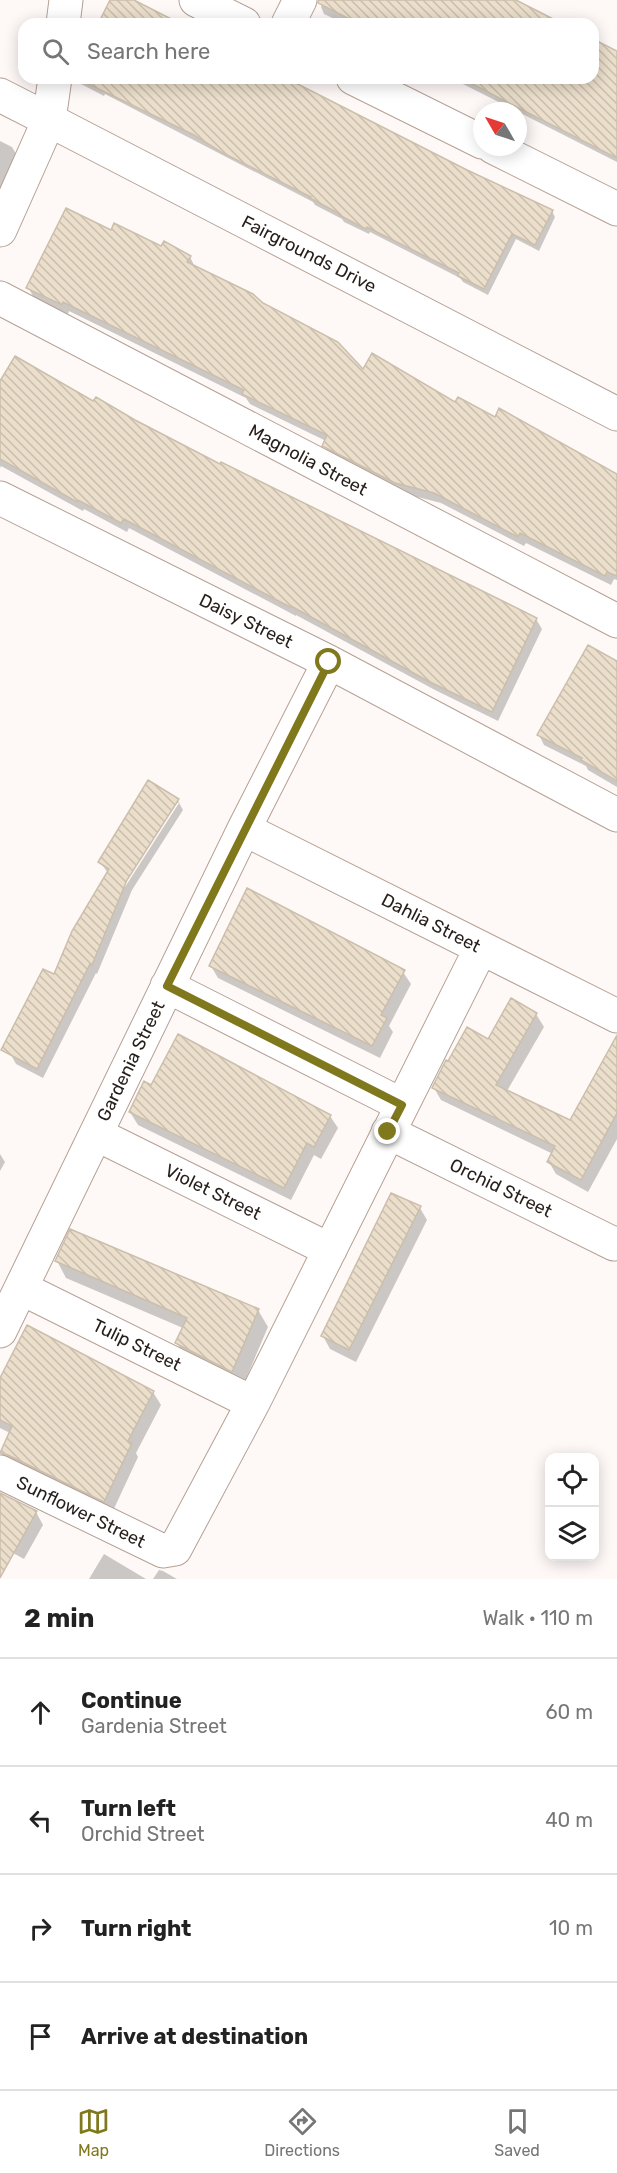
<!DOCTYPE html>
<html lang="en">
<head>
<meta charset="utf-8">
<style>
  body { margin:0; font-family:Rubik,sans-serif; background:#f6f6f6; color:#222 }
  .controls { position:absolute; right:18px; bottom:18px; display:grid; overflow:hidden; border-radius:12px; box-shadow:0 3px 15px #0003 }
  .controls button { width:54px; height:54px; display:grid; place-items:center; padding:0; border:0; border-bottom:2px solid #e0e0e0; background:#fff; color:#222; font:30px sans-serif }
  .compass { position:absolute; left:473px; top:102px; width:54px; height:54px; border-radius:50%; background:#fff; box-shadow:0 3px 15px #0003; rotate:309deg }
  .stop { position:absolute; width:18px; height:18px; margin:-14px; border:4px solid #80781c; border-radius:50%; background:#fff }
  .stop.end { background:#80781c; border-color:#fff; box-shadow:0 2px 6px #0008 }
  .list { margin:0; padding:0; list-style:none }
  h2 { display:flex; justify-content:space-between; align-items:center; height:78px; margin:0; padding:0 24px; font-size:26px }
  h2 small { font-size:20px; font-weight:400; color:#767676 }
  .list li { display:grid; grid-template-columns:39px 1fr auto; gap:18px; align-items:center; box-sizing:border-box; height:108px; padding:0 24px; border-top:2px solid #e0e0e0 }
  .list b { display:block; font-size:22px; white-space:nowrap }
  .list p { margin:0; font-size:20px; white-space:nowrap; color:#767676 }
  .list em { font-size:20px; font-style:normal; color:#767676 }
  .icon { flex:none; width:33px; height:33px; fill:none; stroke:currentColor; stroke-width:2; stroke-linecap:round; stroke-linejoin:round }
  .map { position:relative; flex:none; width:617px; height:1579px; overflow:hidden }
  .search { position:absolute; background:#fff; box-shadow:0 3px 15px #0003; left:18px; right:18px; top:18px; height:66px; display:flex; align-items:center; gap:15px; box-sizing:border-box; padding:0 21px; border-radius:18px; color:#767676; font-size:22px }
  .sheet { height:510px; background:#fff }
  nav { display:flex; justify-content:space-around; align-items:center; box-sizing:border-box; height:84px; border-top:2px solid #e0e0e0; background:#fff; font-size:16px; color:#767676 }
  nav a { display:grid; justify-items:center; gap:3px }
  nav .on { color:#80781c }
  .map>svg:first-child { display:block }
  .shadow { fill:#0003; fill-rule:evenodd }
  .building { fill:url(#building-back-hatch); stroke:#cbbfac; stroke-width:1.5 }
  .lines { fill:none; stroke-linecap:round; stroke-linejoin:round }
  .minor-casing { stroke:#b5a095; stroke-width:35 }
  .tertiary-casing { stroke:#b5a095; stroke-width:35 }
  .minor { stroke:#fff; stroke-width:33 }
  .tertiary { stroke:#fff; stroke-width:33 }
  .route { stroke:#80781c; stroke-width:8 }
  .labels { text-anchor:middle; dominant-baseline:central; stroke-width:5; stroke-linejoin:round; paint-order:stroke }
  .street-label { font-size:18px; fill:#261e1a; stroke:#fff }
</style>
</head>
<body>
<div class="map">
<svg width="617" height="1579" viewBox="0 0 617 1579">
  <defs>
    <pattern id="building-back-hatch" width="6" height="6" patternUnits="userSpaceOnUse" patternTransform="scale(1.5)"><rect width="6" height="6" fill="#ebdecb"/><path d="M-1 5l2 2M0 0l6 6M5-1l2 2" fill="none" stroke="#c9beae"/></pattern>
  </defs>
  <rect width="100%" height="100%" fill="#fef9f7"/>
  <!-- shadow -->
  <path class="shadow" d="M324 0H511L558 24H345L324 14 321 7Z
    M593 42 617 54V162L451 78H593Z
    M76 78H286L289 83 526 200 552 211 555 217 539 251 516 239 488 295 463 282 460 278 370 232 369 234 344 222 342 219 315 205 313 202 105 94 104 96 79 83Z
    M0 141 12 147 19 159 0 204Z
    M112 232 190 257 195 267 262 304 363 372 496 419 617 475V580L614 579 611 585 526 543 524 546 441 503 402 493 330 456 324 445 326 441 250 404 246 398 69 311 68 314 34 298 28 287Z
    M0 384 93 403 536 619 542 629 498 721 435 690 296 615V616L129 528 127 532 84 509 83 511 1 466 0 468Z
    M617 663V787L588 770 586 766 544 745 539 735Z
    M178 801 183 810 132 890 97 974 96 973 43 1078 16 1064 11 1055 108 873 100 862ZM175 803H179L125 887 122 885Z
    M211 966 403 972 411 984 389 1026 393 1032 380 1058 218 978Z
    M511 1000 536 1014 544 1027 507 1091 571 1122 617 1072V1139L588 1192 556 1174 549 1162 553 1154 441 1100 434 1088 488 1041Z
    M130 1112 330 1116 338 1128 321 1159 314 1155 291 1200 138 1125Z
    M0 1154 5 1162 0 1171Z
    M420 1208 427 1220 356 1362 330 1349 323 1336Z
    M57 1261 258 1310 268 1327 242 1388 187 1361 177 1343 183 1328 66 1278Z
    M0 1384 153 1392 161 1405 136 1453 138 1457 112 1513 8 1466 1 1453 10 1433 0 1428Z
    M0 1494 36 1512 43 1525 24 1559 0 1546Z
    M104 1554 146 1579H89Z
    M159 1570 163 1571 177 1579H153Z"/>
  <!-- building -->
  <path class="building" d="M110 0H134L181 24H98Z
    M319 0H516L563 24H359L318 3Z
    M593 39 617 51V158L501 99 469 82 470 80 466 78H593Z
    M76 78H286L467 170 553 210 535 245 512 234 484 289 458 276 459 273 367 227 366 229 339 215 340 214 310 198 311 197 221 152 194 135Z
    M66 208 111 230 114 223 161 246 164 241 191 256 187 262 253 294 263 303 338 342 363 369 372 353 455 402 458 397 495 417 499 408 617 474V576L607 572 605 576 520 533 518 537 434 493 395 483 322 446 327 435 242 394 244 390 63 302 62 305 26 288Z
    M15 356 93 401 96 397 135 420 220 464 221 462 537 618 492 712 428 681 291 606 290 607 124 519 121 523 78 500 77 502 0 459V381Z
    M588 645 617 661V781L581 760 582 758 537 735Z
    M148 780 179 799 127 880 92 965 90 964 37 1069 1 1050 43 969 54 974 72 931 109 869 98 862Z
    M247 888 405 970 381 1015 387 1018 372 1046 209 966Z
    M511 998 537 1013 496 1085 570 1120 617 1035V1113L581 1180 547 1162 555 1146 432 1088 446 1060 448 1061 467 1027 488 1039Z
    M178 1034 331 1115 314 1147 307 1143 284 1188 129 1112 144 1081 151 1085Z
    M391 1193 421 1206 349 1350 321 1336Z
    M70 1229 259 1309 232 1372 175 1343 187 1318 55 1261Z
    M27 1325 154 1391 128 1441 132 1443 104 1502 8 1455 0 1453 12 1426 0 1420V1378Z
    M0 1493 37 1511 0 1578Z"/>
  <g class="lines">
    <defs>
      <path id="minor" d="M196 0 244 24
        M288 24 300 0
        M353 78 482 142
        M493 147 617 209
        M0 230 49 120 617 414
        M0 298 617 621
        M0 498 329 662 617 815
        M244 829 617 1016
        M167 986 402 1105
        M388 1132 614 1244 617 1243
        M96 1134 330 1250
        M21 1288 253 1403
        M0 1331 244 829 329 662
        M0 1472 163 1551 175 1549 253 1403 481 948"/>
      <path id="tertiary" d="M63 24 66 0
        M0 95 49 120 55 78"/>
    </defs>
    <!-- minor casing -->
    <use href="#minor" class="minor-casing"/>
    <!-- tertiary casing -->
    <use href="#tertiary" class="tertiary-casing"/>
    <!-- minor -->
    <use href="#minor" class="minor"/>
    <!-- tertiary -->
    <use href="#tertiary" class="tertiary"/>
  </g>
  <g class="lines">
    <!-- route -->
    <path class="route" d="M329 662 167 986 402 1105 388 1132"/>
  </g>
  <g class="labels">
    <!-- street labels -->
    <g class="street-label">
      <text transform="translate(309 254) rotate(27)">Fairgrounds Drive</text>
      <text transform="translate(308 460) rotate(28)">Magnolia Street</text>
      <text transform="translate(246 621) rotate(26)">Daisy Street</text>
      <text transform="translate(431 923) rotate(27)">Dahlia Street</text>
      <text transform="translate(131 1061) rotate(-64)">Gardenia Street</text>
      <text transform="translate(501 1188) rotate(26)">Orchid Street</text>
      <text transform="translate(213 1192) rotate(26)">Violet Street</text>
      <text transform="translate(137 1345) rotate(26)">Tulip Street</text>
      <text transform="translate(81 1512) rotate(26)">Sunflower Street</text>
    </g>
  </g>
</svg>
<div class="controls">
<button><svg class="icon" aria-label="locate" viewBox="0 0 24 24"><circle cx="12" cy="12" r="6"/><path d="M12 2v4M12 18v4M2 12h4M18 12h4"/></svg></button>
<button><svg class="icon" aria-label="layers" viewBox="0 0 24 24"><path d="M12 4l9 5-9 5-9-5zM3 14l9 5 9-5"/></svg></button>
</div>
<svg class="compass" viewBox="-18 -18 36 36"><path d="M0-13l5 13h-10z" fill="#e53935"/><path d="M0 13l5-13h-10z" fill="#767676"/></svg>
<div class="stop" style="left:329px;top:662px"></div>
<div class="stop end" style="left:388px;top:1132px"></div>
<div class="search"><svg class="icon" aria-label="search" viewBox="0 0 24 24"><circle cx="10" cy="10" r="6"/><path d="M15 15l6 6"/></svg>Search here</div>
</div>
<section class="sheet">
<h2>2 min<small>Walk · 110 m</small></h2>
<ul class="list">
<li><svg class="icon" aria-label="ahead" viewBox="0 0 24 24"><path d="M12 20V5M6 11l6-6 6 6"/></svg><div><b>Continue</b><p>Gardenia Street</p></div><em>60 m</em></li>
<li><svg class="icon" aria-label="left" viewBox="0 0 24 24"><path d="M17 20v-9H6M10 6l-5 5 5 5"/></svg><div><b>Turn left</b><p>Orchid Street</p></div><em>40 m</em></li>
<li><svg class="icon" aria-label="right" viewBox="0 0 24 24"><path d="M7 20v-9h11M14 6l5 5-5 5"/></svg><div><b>Turn right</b></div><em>10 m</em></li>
<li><svg class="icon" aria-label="arrive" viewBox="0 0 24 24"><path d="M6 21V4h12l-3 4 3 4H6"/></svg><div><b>Arrive at destination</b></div></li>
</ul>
</section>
<nav>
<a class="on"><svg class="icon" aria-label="map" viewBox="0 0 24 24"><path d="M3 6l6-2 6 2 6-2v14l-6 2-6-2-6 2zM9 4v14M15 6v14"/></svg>Map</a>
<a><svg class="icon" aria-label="directions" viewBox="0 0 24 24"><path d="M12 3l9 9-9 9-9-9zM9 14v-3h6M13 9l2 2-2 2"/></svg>Directions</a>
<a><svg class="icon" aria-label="saved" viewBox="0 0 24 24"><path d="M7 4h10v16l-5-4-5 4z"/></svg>Saved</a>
</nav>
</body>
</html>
